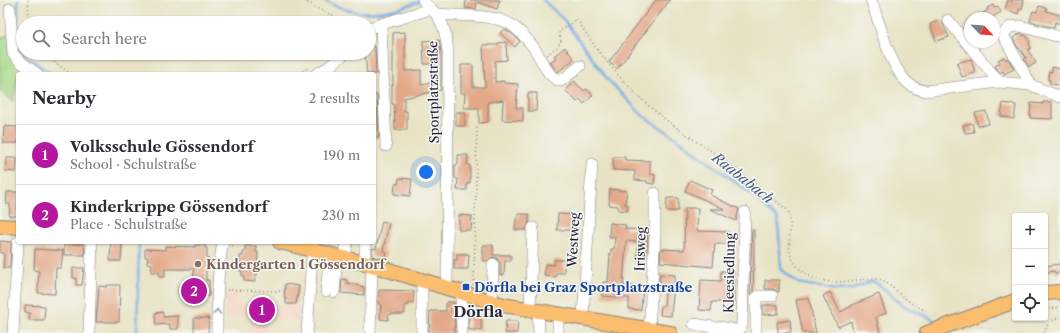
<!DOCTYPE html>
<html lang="en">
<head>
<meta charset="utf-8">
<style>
  body { margin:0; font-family:"Libre Caslon Text",serif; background:#f7f7f7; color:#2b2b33 }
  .controls { position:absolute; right:12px; bottom:12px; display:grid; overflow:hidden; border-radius:4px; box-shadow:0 1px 3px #0004 }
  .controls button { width:36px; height:36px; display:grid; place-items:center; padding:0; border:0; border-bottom:1px solid #e1e1e2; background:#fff; color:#2b2b33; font:20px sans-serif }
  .compass { position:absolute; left:964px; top:12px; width:36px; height:36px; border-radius:50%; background:#fff; box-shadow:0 1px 3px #0004; rotate:115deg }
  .you { position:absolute; left:426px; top:172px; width:14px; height:14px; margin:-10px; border:3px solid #fff; border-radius:50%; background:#1a73e8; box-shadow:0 0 0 6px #1a73e833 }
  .badge { display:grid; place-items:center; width:26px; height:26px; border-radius:50%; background:#b5179e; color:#fff; font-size:13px; font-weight:700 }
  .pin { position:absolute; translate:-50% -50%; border:2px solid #fff; box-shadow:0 1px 4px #0006 }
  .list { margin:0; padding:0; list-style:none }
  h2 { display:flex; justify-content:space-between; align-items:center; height:52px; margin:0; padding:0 16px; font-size:17px }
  h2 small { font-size:13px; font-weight:400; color:#7c7c81 }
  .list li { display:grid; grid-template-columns:26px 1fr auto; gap:12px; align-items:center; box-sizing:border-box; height:60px; padding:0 16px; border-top:1px solid #e1e1e2 }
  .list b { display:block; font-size:15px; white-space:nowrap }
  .list p { margin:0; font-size:13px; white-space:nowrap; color:#7c7c81 }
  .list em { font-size:13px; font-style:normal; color:#7c7c81 }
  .icon { flex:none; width:22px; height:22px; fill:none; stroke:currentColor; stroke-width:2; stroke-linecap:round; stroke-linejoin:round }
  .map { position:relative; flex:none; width:1060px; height:333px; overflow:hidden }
  .search { position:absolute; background:#fff; box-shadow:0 1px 3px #0004; left:16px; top:16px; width:360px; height:44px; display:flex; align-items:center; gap:10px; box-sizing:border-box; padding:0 14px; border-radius:22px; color:#7c7c81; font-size:15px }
  .panel { position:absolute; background:#fff; box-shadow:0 1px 3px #0004; left:16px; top:72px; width:360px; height:172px; border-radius:4px }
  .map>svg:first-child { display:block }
  .built { fill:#f4d3c0 }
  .green { fill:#a5d887; stroke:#647d61 }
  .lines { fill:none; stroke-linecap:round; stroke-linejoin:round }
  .stream { stroke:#73abe2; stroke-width:2.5 }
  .building { fill:#e3a887 }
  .minor-casing { stroke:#858280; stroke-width:12 }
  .major-casing { stroke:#858280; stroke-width:16 }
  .path { stroke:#858280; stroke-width:1.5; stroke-dasharray:1 3; stroke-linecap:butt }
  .minor { stroke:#fff; stroke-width:11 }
  .major { stroke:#fbbd6e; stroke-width:14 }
  .oneway { stroke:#9c9ca7 }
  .education-dot { fill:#8d6e63; stroke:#f6f6f2; stroke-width:1.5 }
  .transit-dot { fill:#1a4fb4; stroke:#f6f6f2; stroke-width:1.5 }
  .labels { text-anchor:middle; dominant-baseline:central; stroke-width:3; stroke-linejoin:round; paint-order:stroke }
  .street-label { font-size:13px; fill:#22223b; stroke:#f6f6f2 }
  .education-label { font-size:13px; font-weight:bold; fill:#785e54; stroke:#f6f6f2; text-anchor:start }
  .transit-label { font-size:13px; font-weight:bold; fill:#164399; stroke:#f6f6f2; text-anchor:start }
  .water-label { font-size:14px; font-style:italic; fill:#42597e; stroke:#f6f6f2 }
  .quarter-label { font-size:15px; font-weight:bold; fill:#22223b; stroke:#f6f6f2 }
</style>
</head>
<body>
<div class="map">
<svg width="1060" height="333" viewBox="0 0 1060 333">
  <rect width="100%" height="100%" fill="#f6f6f2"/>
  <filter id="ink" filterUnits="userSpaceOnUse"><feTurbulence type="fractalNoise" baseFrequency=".025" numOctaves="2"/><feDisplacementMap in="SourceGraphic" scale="8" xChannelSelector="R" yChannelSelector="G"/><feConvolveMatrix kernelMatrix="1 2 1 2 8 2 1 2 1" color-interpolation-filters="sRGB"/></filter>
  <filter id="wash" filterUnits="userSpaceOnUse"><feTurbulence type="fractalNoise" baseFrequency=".012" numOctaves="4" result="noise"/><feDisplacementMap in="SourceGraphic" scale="16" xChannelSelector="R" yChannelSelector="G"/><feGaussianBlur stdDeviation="0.9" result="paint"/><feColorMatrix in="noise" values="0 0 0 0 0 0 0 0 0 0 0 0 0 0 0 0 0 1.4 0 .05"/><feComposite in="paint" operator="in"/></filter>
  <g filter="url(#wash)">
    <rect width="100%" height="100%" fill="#e8e3c4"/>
    <!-- built -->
    <path class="built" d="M225 293H238V304H251V301H265V305H286V304H299L298 320H266V333H250V315H239V317H225Z"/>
    <!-- green -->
    <path class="green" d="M11 34 21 62 13 101 0 91V38Z"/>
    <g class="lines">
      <!-- stream -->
      <path class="stream" d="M18 0V47L21 53 52 74
        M323 0C357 19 386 14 421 1
        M543 0 564 20 609 81 642 115 679 140 754 196 778 219 781 269 798 283 837 290 853 289 872 281C884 286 890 295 899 302 910 312 926 313 937 323
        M137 333 139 242"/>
    </g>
    <g id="blocks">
      <!-- building -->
      <path class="building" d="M466 0H500L497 9 477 2 476 9 465 8Z
        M656 0H670L617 69 609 62Z
        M1008 0 1012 2V0H1024L1022 9 1020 8 1018 14 1005 9Z
        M993 5 994 8 998 6 1001 12 991 18H985L983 13 988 10 987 8Z
        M1039 6 1047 8 1046 11 1060 15V24L1055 22 1054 28 1030 21 1033 11 1037 12Z
        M941 20 949 37 936 41 930 24Z
        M504 29 512 34 520 41 515 47 500 33Z
        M405 32V71L421 70V85L435 82V64H424L423 41 439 40 441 52V90L404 98V111H407V130H395L394 104H392V85H393V33Z
        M1021 33 1023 36 1026 35 1030 42 1029 43 1031 48 1028 50 1036 63 1029 67 1024 59 1026 58 1019 48H1018L1013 38Z
        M506 42 507 60 495 61V82L504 81V83L518 84 516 108H523V121L502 120 503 100 488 102V122L479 123V108H464L465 93H461V65H473V87H485L483 45H498V43Z
        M375 46 376 74H367L365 53H369V47Z
        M565 47 574 59 558 72 550 62 556 58 554 56Z
        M1004 57 1006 60 1008 58 1014 69 1004 74 1003 71 1000 73 995 66 1000 63 998 60Z
        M971 59 975 73 962 77 957 63Z
        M1052 67 1060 69 1059 85 1050 84V80H1048L1049 71 1052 72Z
        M574 81 584 91 586 89 593 95 584 104 580 99 577 102 565 90Z
        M528 93H537L536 111H528Z
        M374 95H377L379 138H374Z
        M1043 102H1052V119L1030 118 1031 103 1043 104Z
        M1003 103 1016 105 1014 119 1001 116Z
        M986 111 989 124 978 126 975 113Z
        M456 112H465V126H456Z
        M972 123 974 132 965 133 963 125Z
        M4 126 18 127V143H3Z
        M458 155H468L467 165H470V183H467V190H457L458 179 455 178V165H458Z
        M613 157H625V160L650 161V174L655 175 654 184 647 183V181L635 180V171L613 170Z
        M6 158H17L16 172 5 171Z
        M399 178 412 179 410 196 394 194 395 184H398Z
        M690 180 712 190 710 195 739 209 736 221 710 209H725L685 191Z
        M610 189 627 191 625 204 628 205 627 211 618 210V206L609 205Z
        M7 192H18L17 216H9L10 204H6Z
        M667 198H678V211H666Z
        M685 208H698L697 231 728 232V244H715L713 267 660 262 661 249 684 250Z
        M518 214H529V223L526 230H515L516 219H518Z
        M558 214 573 215 572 230H557Z
        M459 215 472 216 471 230H459Z
        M382 221 389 223 383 251 387 252 385 260 372 256V248L376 249Z
        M610 223 626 225 625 229 648 230 646 258 637 257 638 242 626 241 623 285 643 287 641 310 629 309V298L602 296 603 282H608L610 254 611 255V249H614L615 237H609Z
        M752 230H754V256L753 292 750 295Z
        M0 241 11 242 10 268H3L4 253H0Z
        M111 242H122L121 261H110Z
        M64 244H84L85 255H64Z
        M195 245H205V248H207V259H209V268H206V280H209V296L179 295 180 285 193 286 194 269H165V277H159V272H151L152 264 147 263 148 257H145V249L165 250V246L195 247Z
        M483 245H493V255H511V261H505L504 275H500V264L497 258 493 257 487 261H483Z
        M245 246H256V252H258L257 276H255V282L244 281V276H242V271H240V256H243V252H245Z
        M35 249 63 251 61 268H56L55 294 38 293 39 271 34 270Z
        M457 254H469L468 269H454V260H457Z
        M554 260H564V273H556V277L544 276 545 264 554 265Z
        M1060 264V273H1055L1054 271 1045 273V266Z
        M73 268H84L82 285H76V278H73Z
        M721 271H734V302H712L711 311 699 310 701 280 721 281Z
        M660 274 675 275 671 316 660 315 661 306H664L666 285H659Z
        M342 279 347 280V283L364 287V295L341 293Z
        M765 280H779V292L772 289H765Z
        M285 284 299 286 296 304H286V298H284Z
        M107 285H120L119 322H96L99 286 107 287Z
        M379 290 414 291 413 303H409V305H405V314H389L388 320 380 319 381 304H378Z
        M830 292 840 312 852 306V305L879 294 886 313 876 317 880 333H853L851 321 838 327 823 296Z
        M809 298 816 333H803L796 300Z
        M446 302H454L455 333H429L430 311H446Z
        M25 305 45 306 44 320H29L30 313 25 312Z
        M763 305H778V314L763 315Z
        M163 312V317L178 316V329H170V324L156 325 155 313Z
        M469 316H481V330H469Z
        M194 318H209L208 333H194Z
        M790 320 791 332 778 333 777 322Z
        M506 321H518L517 333H505Z"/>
    </g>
  </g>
  <g filter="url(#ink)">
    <use href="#blocks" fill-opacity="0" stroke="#858280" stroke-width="1"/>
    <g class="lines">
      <defs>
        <path id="minor" d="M423 0C427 6 432 9 436 14 445 25 446 38 448 51L447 287
          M871 0C880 23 890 69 909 84 914 88 920 90 926 91L999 82 1031 85 1060 97
          M10 9 13 54 21 62 37 74
          M436 14C457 16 492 14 510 24 520 30 527 39 534 48 541 58 548 79 561 81L580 66
          M948 20 999 82
          M381 24 386 146
          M369 28 430 9
          M316 74 329 67 345 53
          M1031 85 1004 37V33L1010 27 1020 26 1060 37
          M345 259 347 242
          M365 263V242
          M422 280V333
          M326 291 330 255
          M334 292 336 269
          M461 292 462 333
          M492 301 493 264
          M530 310 533 228
          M538 311 539 333
          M583 318 592 164
          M694 324 713 327 717 329
          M649 330 655 236V193
          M13 333 18 242
          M89 333 92 242
          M217 333C217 302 217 273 223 242
          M307 333 313 242
          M370 333 372 265
          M558 333V314
          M716 333 717 329 720 327 735 330 740 329 742 325 745 212
          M756 333V298L759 296H772"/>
        <path id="major" d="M0 226 18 227
          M280 242 372 265 503 305 670 333
          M1045 293 1060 292
          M927 333 1015 301"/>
      </defs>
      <!-- minor casing -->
      <use href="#minor" class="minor-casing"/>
      <!-- major casing -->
      <use href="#major" class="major-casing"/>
      <!-- path -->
      <path class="path" d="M28 0 29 23
        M304 0 316 8 334 16
        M41 53 71 74
        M547 55 557 47 561 41 559 32 577 19C598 55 632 94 665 119 687 136 711 150 733 167 751 180 768 195 786 209L790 214V219C791 230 788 242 790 252 791 258 795 264 799 268 822 291 850 278 878 279L883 280 911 303 926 311
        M295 74 309 68
        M232 246 235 242
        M228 264H238
        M474 285 477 126
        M227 290 282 291
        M1045 310 1060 307
        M1014 322 1022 318
        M1044 333 1049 322 1060 317"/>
      <!-- minor -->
      <use href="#minor" class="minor"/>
      <!-- major -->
      <use href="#major" class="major"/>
    </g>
    <!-- one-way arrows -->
    <defs><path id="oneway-chevron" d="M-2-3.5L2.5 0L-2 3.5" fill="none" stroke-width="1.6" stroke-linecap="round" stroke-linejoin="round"/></defs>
    <use class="oneway" href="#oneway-chevron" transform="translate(217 312) rotate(-91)"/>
  </g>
  <!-- markers -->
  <circle class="education-dot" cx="198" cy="264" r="4"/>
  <rect class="transit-dot" x="462" y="283" width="8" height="8" rx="2"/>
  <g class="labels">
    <!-- street labels -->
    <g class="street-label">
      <text transform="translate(433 92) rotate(-91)">Sportplatzstraße</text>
      <text transform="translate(573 240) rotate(-87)">Westweg</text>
      <text transform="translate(640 249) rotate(-88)">Irisweg</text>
      <text transform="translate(729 273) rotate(-89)">Kleesiedlung</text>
    </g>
    <!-- education labels -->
    <g class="education-label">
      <text x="206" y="264">Kindergarten 1 Gössendorf</text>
    </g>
    <!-- transit labels -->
    <g class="transit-label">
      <text x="474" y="287">Dörfla bei Graz Sportplatzstraße</text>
    </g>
    <!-- water labels -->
    <g class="water-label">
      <text transform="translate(743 178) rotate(38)">Raababach</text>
    </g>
    <!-- quarter labels -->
    <g class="quarter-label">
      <text x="478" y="311">Dörfla</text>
    </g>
  </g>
</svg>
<div class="controls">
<button>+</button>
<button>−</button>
<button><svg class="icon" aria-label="locate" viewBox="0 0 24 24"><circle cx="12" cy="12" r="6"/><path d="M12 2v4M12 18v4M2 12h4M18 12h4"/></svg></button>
</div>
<svg class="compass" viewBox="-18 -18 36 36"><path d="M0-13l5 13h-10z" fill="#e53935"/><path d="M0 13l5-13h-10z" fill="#7c7c81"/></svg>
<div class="you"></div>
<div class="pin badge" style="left:262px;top:310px">1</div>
<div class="pin badge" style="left:194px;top:291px">2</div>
<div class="search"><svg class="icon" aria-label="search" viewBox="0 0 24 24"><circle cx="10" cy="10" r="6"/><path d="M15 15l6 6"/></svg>Search here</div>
<section class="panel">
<h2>Nearby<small>2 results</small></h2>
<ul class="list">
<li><span class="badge">1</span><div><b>Volksschule Gössendorf</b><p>School · Schulstraße</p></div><em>190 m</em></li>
<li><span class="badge">2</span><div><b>Kinderkrippe Gössendorf</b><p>Place · Schulstraße</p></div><em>230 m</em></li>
</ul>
</section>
</div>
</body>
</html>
